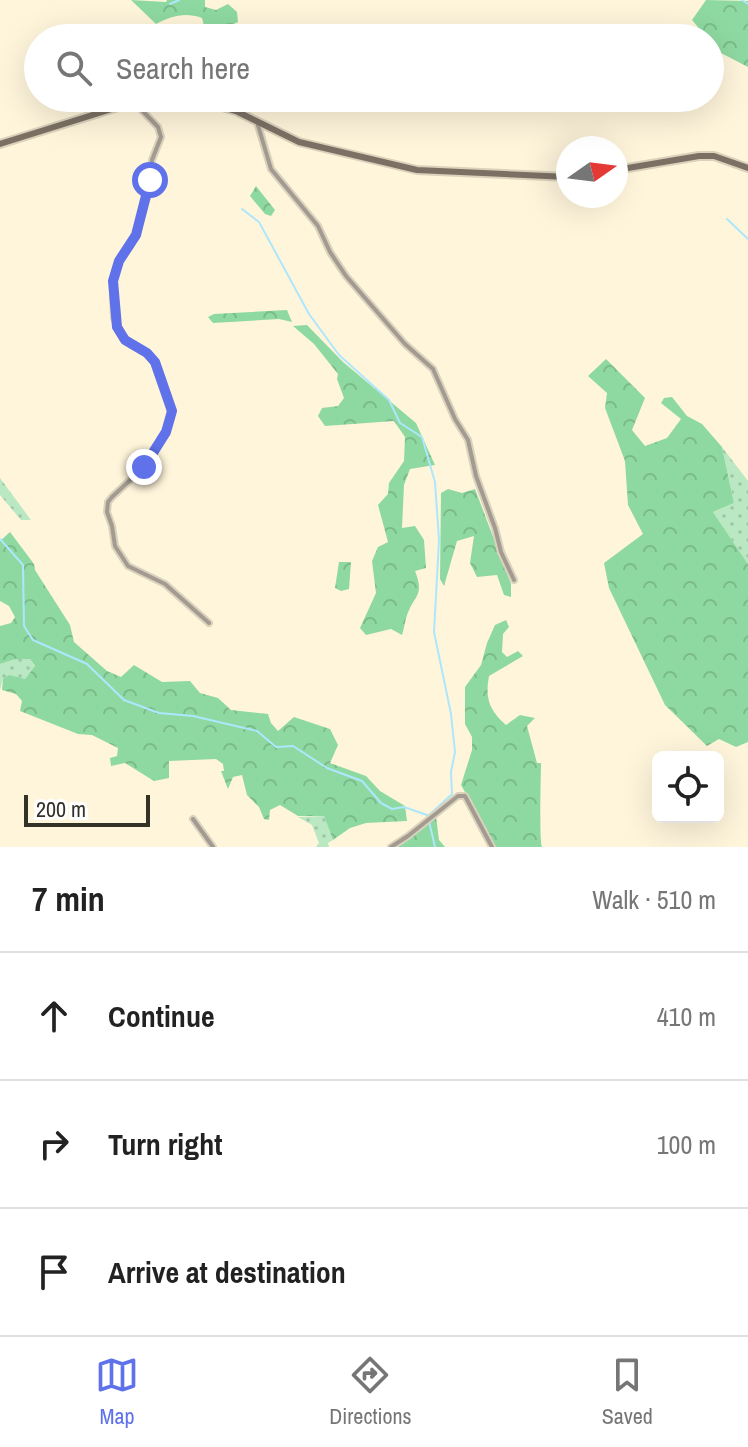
<!DOCTYPE html>
<html lang="en">
<head>
<meta charset="utf-8">
<style>
  body { margin:0; font-family:"Archivo Narrow",sans-serif; background:#f2f2f2; color:#222 }
  .controls { position:absolute; right:24px; bottom:24px; display:grid; overflow:hidden; border-radius:12px; box-shadow:0 8px 32px #0002 }
  .controls button { width:72px; height:72px; display:grid; place-items:center; padding:0; border:0; border-bottom:2px solid #e0e0e0; background:#fff; color:#222; font:40px sans-serif }
  .compass { position:absolute; left:556px; top:136px; width:72px; height:72px; border-radius:50%; background:#fff; box-shadow:0 8px 32px #0002; rotate:76deg }
  .scale { position:absolute; left:24px; bottom:20px; width:126px; box-sizing:border-box; padding-left:8px; border:4px solid #343127; border-top:0; font-size:22px; line-height:28px; white-space:nowrap; color:#343127; -webkit-text-stroke:6px #fff; paint-order:stroke }
  .stop { position:absolute; width:24px; height:24px; margin:-18px; border:6px solid #6072e9; border-radius:50%; background:#fff }
  .stop.end { background:#6072e9; border-color:#fff; box-shadow:0 2px 8px #0008 }
  .list { margin:0; padding:0; list-style:none }
  h2 { display:flex; justify-content:space-between; align-items:center; height:104px; margin:0; padding:0 32px; font-size:34px }
  h2 small { font-size:26px; font-weight:400; color:#767676 }
  .list li { display:grid; grid-template-columns:52px 1fr auto; gap:24px; align-items:center; box-sizing:border-box; height:128px; padding:0 32px; border-top:2px solid #e0e0e0 }
  .list b { display:block; font-size:30px; white-space:nowrap }
  .list em { font-size:26px; font-style:normal; color:#767676 }
  .icon { flex:none; width:44px; height:44px; fill:none; stroke:currentColor; stroke-width:2; stroke-linecap:round; stroke-linejoin:round }
  .map { position:relative; flex:none; width:748px; height:847px; overflow:hidden }
  .search { position:absolute; background:#fff; box-shadow:0 8px 32px #0002; left:24px; right:24px; top:24px; height:88px; display:flex; align-items:center; gap:20px; box-sizing:border-box; padding:0 28px; border-radius:44px; color:#767676; font-size:30px }
  .sheet { height:488px; background:#fff }
  nav { display:flex; justify-content:space-around; align-items:center; box-sizing:border-box; height:112px; border-top:2px solid #e0e0e0; background:#fff; font-size:22px; color:#767676 }
  nav a { display:grid; justify-items:center; gap:4px }
  nav .on { color:#6072e9 }
  .map>svg:first-child { display:block }
  .grass { fill:url(#grass-dots) }
  .forest { fill:url(#forest-crowns) }
  .lines { fill:none; stroke-linecap:round; stroke-linejoin:round }
  .stream { stroke:#ade7fc; stroke-width:2 }
  .street-casing { stroke:#dad2bb; stroke-width:8 }
  .secondary-casing { stroke:#dad2bb; stroke-width:10 }
  .street { stroke:#a39b92; stroke-width:4 }
  .secondary { stroke:#7c7064; stroke-width:6 }
  .route { stroke:#6072e9; stroke-width:10 }
</style>
</head>
<body>
<div class="map">
<svg width="748" height="847" viewBox="0 0 748 847">
  <defs>
    <pattern id="grass-dots" width="8" height="8" patternUnits="userSpaceOnUse" patternTransform="scale(2)"><rect width="8" height="8" fill="#b9e8c3"/><path d="M2 2h.1M6 6h.1" fill="none" stroke="#a0c7a8" stroke-width="1.8" stroke-linecap="round"/></pattern>
    <pattern id="forest-crowns" width="20" height="18" patternUnits="userSpaceOnUse" patternTransform="scale(2)"><rect width="20" height="18" fill="#8ed9a1"/><path d="M2 6a3 3 0 1 1 6 0M12 15a3 3 0 1 1 6 0" fill="none" stroke="#7bbb8b"/></pattern>
  </defs>
  <rect width="100%" height="100%" fill="#fff5db"/>
  <!-- grass -->
  <path class="grass" d="M722 447 748 481V564L713 512 734 503Z
    M0 478 31 520H21L0 495Z
    M16 659H30L35 667 25 679H3L0 690V664Z
    M324 816 333 840 328 843 329 847H316L319 843 312 825 298 817Z"/>
  <!-- forest -->
  <path class="forest" d="M131 0 166 2 167 0H205V7L216 10 228 4 237 12 238 22 223 29 205 30 202 18C184 12 172 16 156 24Z
    M706 0 748 1V67L719 52 692 20Z
    M256 186 275 210 271 216 265 214 250 196Z
    M287 310 292 322 279 319 213 323 208 317 214 314Z
    M307 325 343 362 416 423 435 465 410 469 404 485 402 528 415 526 424 540 426 568 415 571C425 596 414 595 407 615 405 621 404 629 402 635L391 629 366 635 360 628 376 593 372 561 378 547 388 542 378 505 388 494 389 483 404 461 405 437 394 421 325 426 318 416 322 408 338 406 344 398 337 379 338 374 314 344 293 326Z
    M606 359 645 398 632 430 645 446 667 438 681 419 661 403 664 398 672 397 687 416 702 424 722 447 734 503 713 512 748 564V742L736 747 719 739 707 746 665 705 609 588 604 563 643 534 628 505 625 461 605 408 607 393 588 376Z
    M448 489 462 493 475 489 511 584V597L504 595 497 575 477 577 470 563 474 536 457 541 444 586 440 579 441 493Z
    M10 532 34 564 35 570 70 625 74 642 107 671 121 677 134 665 162 682 190 681 200 693 218 698 231 710 268 714 271 723 278 731 294 717 330 729 338 745 330 763 366 776 380 791 405 806 407 821 366 823 350 828 333 840 324 816H298L280 805 270 810 269 820 264 819 259 807 247 795 242 775 233 777 228 789 221 771H224L223 764 216 759 169 761V778L154 781 125 763 111 766 110 758 117 756 118 748 92 735 78 734 20 711 22 701 16 694 2 690 3 679 9 675 25 679 35 666 30 659H16L0 664V626L11 623 15 617 9 606 0 601V541Z
    M339 562H351L349 589 341 591 335 588Z
    M506 620 509 627 503 634 502 652 507 657 518 651 523 656 489 676C485 698 489 710 506 725L520 715 535 718 527 726 537 763H541C541 775 539 841 542 847H494L487 830 461 785 472 750V737L465 724V687L481 665 487 643 495 625Z
    M436 816 439 840 445 847H397Z"/>
  <g class="lines">
    <!-- stream -->
    <path class="stream" d="M742 0 748 4
      M170 4 179 0
      M242 209 259 222 309 314 339 355 389 400 400 423 422 437 435 482 439 540 434 632 451 714 455 752 451 772 452 794 428 816
      M727 219 748 239
      M0 539 23 565 24 626 33 640 87 664 124 700 159 713 193 716 257 731 276 747 293 746 327 768 362 781 381 803 392 809 404 807 427 815
      M429 821 435 847"/>
    <defs>
      <path id="street" d="M135 103 158 127 161 137 152 160 148 194 136 235 119 261 113 281V295L114 318 121 334 131 345 147 353 155 362 170 405 171 418 166 432 144 467 112 497 108 502 107 512 112 526 115 546 128 566 165 584 209 623
        M257 122 271 169 318 226 330 252 346 276 405 344 433 369 455 419 468 440 476 476 495 528 501 552 514 580
        M193 819 213 847
        M391 847 408 836 458 796H465L492 847"/>
      <path id="secondary" d="M191 98 236 111 299 142 417 170 568 177
        M0 144 147 98
        M616 170 699 156H714L748 168"/>
    </defs>
    <!-- street casing -->
    <use href="#street" class="street-casing"/>
    <!-- secondary casing -->
    <use href="#secondary" class="secondary-casing"/>
    <!-- street -->
    <use href="#street" class="street"/>
    <!-- secondary -->
    <use href="#secondary" class="secondary"/>
  </g>
  <g class="lines">
    <!-- route -->
    <path class="route" d="M144 467 166 432 172 411 155 362 147 353 125 340 117 327 113 281 119 261 136 235 150 180"/>
  </g>
</svg>
<div class="controls">
<button><svg class="icon" aria-label="locate" viewBox="0 0 24 24"><circle cx="12" cy="12" r="6"/><path d="M12 2v4M12 18v4M2 12h4M18 12h4"/></svg></button>
</div>
<svg class="compass" viewBox="-18 -18 36 36"><path d="M0-13l5 13h-10z" fill="#e53935"/><path d="M0 13l5-13h-10z" fill="#767676"/></svg>
<div class="scale">200 m</div>
<div class="stop" style="left:150px;top:180px"></div>
<div class="stop end" style="left:144px;top:467px"></div>
<div class="search"><svg class="icon" aria-label="search" viewBox="0 0 24 24"><circle cx="10" cy="10" r="6"/><path d="M15 15l6 6"/></svg>Search here</div>
</div>
<section class="sheet">
<h2>7 min<small>Walk · 510 m</small></h2>
<ul class="list">
<li><svg class="icon" aria-label="ahead" viewBox="0 0 24 24"><path d="M12 20V5M6 11l6-6 6 6"/></svg><div><b>Continue</b></div><em>410 m</em></li>
<li><svg class="icon" aria-label="right" viewBox="0 0 24 24"><path d="M7 20v-9h11M14 6l5 5-5 5"/></svg><div><b>Turn right</b></div><em>100 m</em></li>
<li><svg class="icon" aria-label="arrive" viewBox="0 0 24 24"><path d="M6 21V4h12l-3 4 3 4H6"/></svg><div><b>Arrive at destination</b></div></li>
</ul>
</section>
<nav>
<a class="on"><svg class="icon" aria-label="map" viewBox="0 0 24 24"><path d="M3 6l6-2 6 2 6-2v14l-6 2-6-2-6 2zM9 4v14M15 6v14"/></svg>Map</a>
<a><svg class="icon" aria-label="directions" viewBox="0 0 24 24"><path d="M12 3l9 9-9 9-9-9zM9 14v-3h6M13 9l2 2-2 2"/></svg>Directions</a>
<a><svg class="icon" aria-label="saved" viewBox="0 0 24 24"><path d="M7 4h10v16l-5-4-5 4z"/></svg>Saved</a>
</nav>
</body>
</html>
